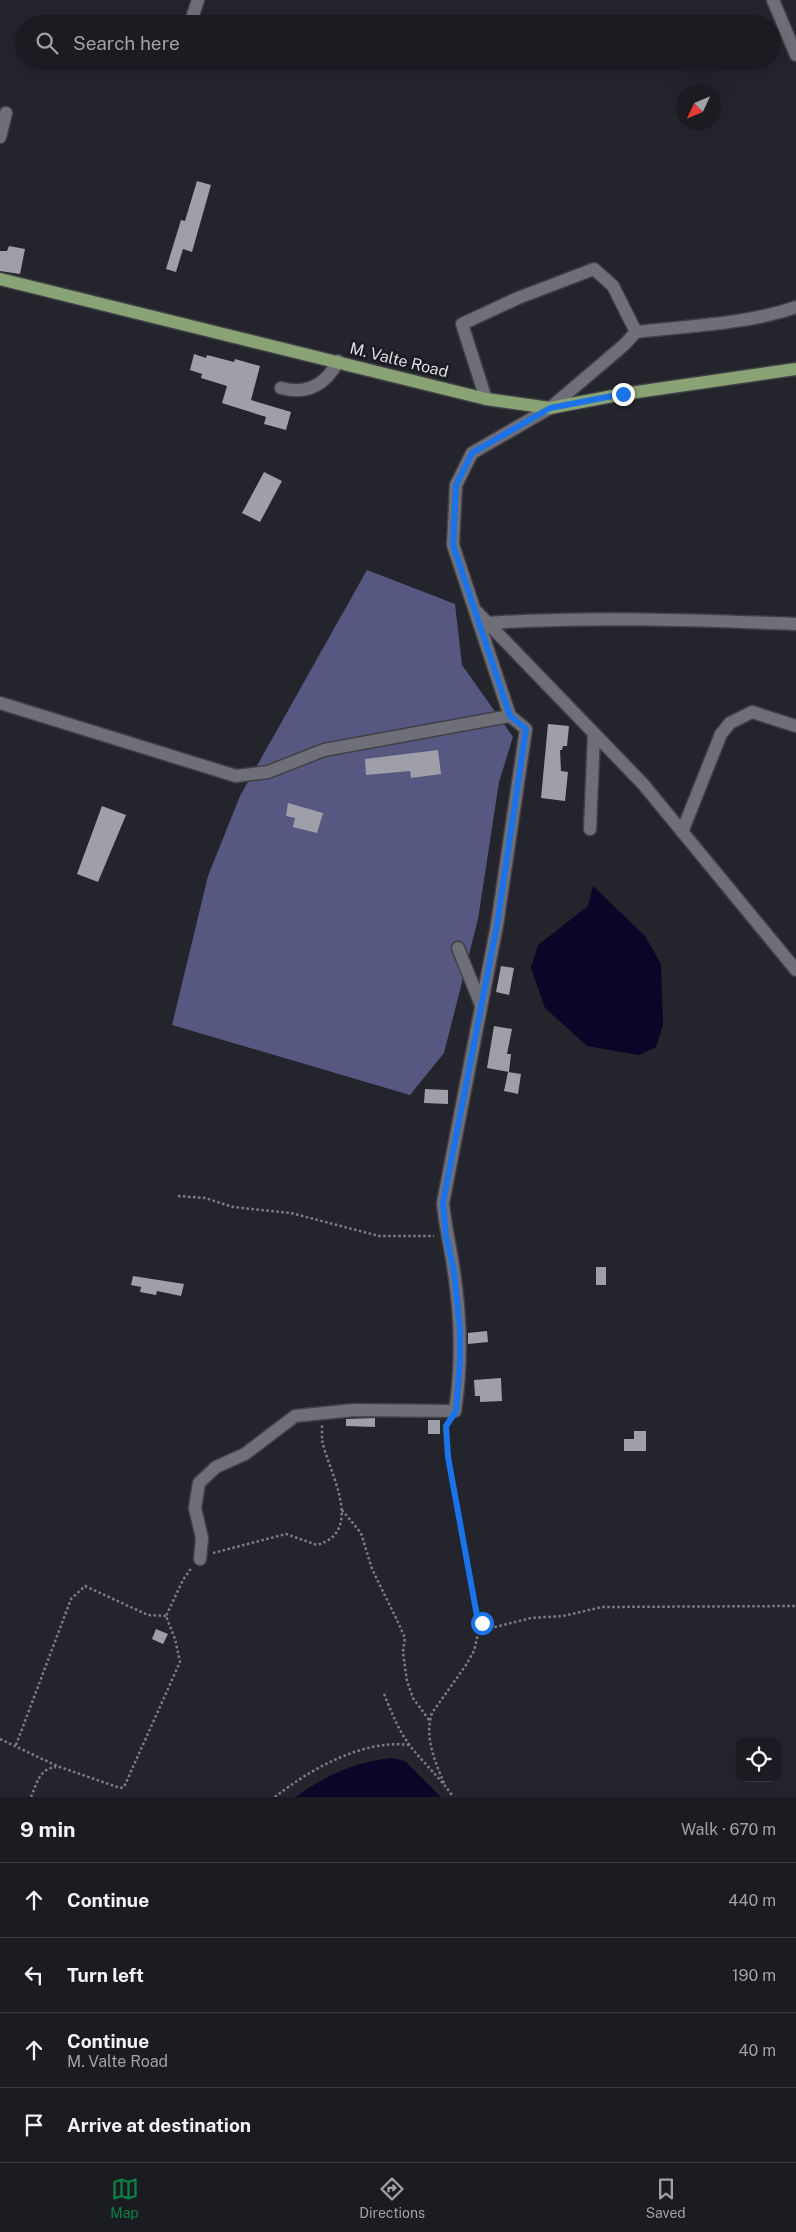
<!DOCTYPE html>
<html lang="en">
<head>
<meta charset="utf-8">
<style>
  body { margin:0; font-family:"Public Sans",sans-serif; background:#28292e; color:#f1f3f6 }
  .controls { position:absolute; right:15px; bottom:15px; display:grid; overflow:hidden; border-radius:10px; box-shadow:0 5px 20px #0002 }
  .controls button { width:45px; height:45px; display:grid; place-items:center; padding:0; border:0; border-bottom:1px solid #393a3f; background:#1b1c21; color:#f1f3f6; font:25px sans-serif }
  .compass { position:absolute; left:676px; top:85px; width:45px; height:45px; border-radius:50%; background:#1b1c21; box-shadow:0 5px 20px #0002; rotate:226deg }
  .stop { position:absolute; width:15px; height:15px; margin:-11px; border:4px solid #1a73e8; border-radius:50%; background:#fff }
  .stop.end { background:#1a73e8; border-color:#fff; box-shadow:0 1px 5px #0008 }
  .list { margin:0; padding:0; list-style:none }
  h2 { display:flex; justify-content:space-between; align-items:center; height:65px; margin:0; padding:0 20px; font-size:21px }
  h2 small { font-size:16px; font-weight:400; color:#a0a1a5 }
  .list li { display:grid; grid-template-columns:32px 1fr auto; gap:15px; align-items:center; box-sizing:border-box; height:75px; padding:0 20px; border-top:1px solid #393a3f }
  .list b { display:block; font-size:19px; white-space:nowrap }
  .list p { margin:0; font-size:16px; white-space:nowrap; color:#a0a1a5 }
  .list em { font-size:16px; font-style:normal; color:#a0a1a5 }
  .icon { flex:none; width:28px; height:28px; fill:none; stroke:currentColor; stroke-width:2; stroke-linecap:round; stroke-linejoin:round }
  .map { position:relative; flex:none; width:796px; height:1797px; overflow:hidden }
  .search { position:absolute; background:#1b1c21; box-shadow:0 5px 20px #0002; left:15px; right:15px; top:15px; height:55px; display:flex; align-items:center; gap:12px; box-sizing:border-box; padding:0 18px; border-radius:28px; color:#a0a1a5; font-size:19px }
  .sheet { height:365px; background:#1b1c21 }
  nav { display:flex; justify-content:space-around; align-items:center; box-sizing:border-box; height:70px; border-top:1px solid #393a3f; background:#1b1c21; font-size:14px; color:#a0a1a5 }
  nav a { display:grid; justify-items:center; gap:2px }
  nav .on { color:#0b8043 }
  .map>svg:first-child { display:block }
  .forest { fill:#575882 }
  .water { fill:#0a0628 }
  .building { fill:#9e9fa8 }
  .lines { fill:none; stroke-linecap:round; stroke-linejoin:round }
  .minor-casing { stroke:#404046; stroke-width:15 }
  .major-casing { stroke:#404046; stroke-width:15 }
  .path { stroke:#7d7e84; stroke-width:2.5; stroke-dasharray:2.5 2.5; stroke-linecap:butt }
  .minor { stroke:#6e6f78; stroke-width:12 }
  .major { stroke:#8aa375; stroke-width:12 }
  .route { stroke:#1a73e8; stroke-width:6 }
  .labels { text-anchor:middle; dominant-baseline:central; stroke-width:5; stroke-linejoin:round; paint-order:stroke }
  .street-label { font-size:16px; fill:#dedfe4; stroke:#1b1b22 }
</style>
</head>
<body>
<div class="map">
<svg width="796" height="1797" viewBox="0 0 796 1797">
  <rect width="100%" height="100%" fill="#24252c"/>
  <!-- forest -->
  <path class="forest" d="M367 570 455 604 462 665 513 737 499 782 478 919 444 1053 410 1095 172 1025 208 876 240 796Z"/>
  <!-- water -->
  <path class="water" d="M593 886 645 936 661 964 663 1025 656 1047 639 1055 587 1046 545 1008 531 968 538 945 588 906Z
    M391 1758 405 1761 441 1797H296C325 1775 356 1762 391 1758Z"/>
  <!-- building -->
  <path class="building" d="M197 181 211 185 192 252 183 249 176 272 166 269 181 220 185 221Z
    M9 246 25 249 20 274 0 271V251H7Z
    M194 354 206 358 207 355 234 362 235 359 260 366 251 400 291 412 286 430 264 424 266 417 222 403 227 386 201 378 202 374 190 370Z
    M264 472 282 481 260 522 242 513Z
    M548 724 569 726 567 746H563L562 750H560L561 771 568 772 565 801 541 798Z
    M438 750 441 774 411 778 410 771 366 775 365 759Z
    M288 803 323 813 317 833 293 827 295 818 286 816Z
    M102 806 126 815 98 882 77 874Z
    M501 966 514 968 509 995 496 992Z
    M494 1026 512 1029 507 1054H511L509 1072 487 1068Z
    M508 1072 521 1074 518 1094 504 1091Z
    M425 1089 448 1090V1104L424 1103Z
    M596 1267H606V1285H596Z
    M133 1276 184 1284 181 1296 157 1291 156 1295 140 1292 141 1287 131 1285Z
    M487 1331 488 1342 468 1344V1333Z
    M501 1378 502 1401 480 1402V1396H475L474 1380Z
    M375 1418V1427L346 1426V1419Z
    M428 1420H440V1434H428Z
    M634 1431H646V1451H624V1439H634Z
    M156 1629 168 1634 163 1644 152 1639Z"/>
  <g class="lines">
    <defs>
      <path id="minor" d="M773 0 796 55
        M190 24 198 0
        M0 137 6 113
        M281 388C307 395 326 385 338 361
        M486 399 462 324 518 298 594 269 613 286 636 332
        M477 612 643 784 796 970
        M487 623C590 616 693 620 796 624
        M0 703 236 776 268 772 324 750 510 716 526 729 497 925 443 1203C445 1227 451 1249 454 1272 461 1318 462 1365 455 1411L354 1410 295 1416 245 1454 216 1467 199 1483 195 1508 202 1538 200 1559
        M510 716 453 545 456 485 472 453 550 408 624 345 636 332C686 326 749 324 796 307
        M590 829 594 733
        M682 832 721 734 730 723 752 712 796 726
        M458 948 481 1005"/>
      <path id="major" d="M0 279 486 399 550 408 623 394 796 369"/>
    </defs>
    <!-- minor casing -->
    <use href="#minor" class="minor-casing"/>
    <!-- major casing -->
    <use href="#major" class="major-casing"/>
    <!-- path -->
    <path class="path" d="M178 1196 205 1198 233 1207 291 1213 379 1236H434
      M342 1510 361 1533 372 1569 396 1618 405 1638 403 1652 407 1681 413 1698 429 1720
      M213 1553 286 1534 317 1545C366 1531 328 1471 322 1440 322 1435 322 1429 322 1424
      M478 1618 491 1628 531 1618 563 1616 602 1607 796 1606
      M384 1694C391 1711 397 1727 408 1743 422 1762 440 1777 453 1797
      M0 1739 57 1766 120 1788 124 1787 180 1662 175 1639 166 1616 183 1580 192 1567
      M16 1745 71 1599 85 1586 148 1615 166 1616
      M444 1783C435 1762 424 1736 432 1713L466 1665 474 1651 479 1630 448 1457 447 1424
      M31 1797C37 1783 39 1769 56 1767
      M275 1797C310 1769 364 1739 409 1745"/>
    <!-- minor -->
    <use href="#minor" class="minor"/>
    <!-- major -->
    <use href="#major" class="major"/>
  </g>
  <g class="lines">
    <!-- route -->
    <path class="route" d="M482 1623 477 1616 448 1457 446 1426 456 1411 460 1361V1330L454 1272 446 1236 443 1203 497 925 526 729 510 716 453 545 456 485 472 453 550 408 623 394"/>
  </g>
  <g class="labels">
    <!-- street labels -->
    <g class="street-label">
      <text transform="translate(399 360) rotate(14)">M. Valte Road</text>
    </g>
  </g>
</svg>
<div class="controls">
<button><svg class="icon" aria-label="locate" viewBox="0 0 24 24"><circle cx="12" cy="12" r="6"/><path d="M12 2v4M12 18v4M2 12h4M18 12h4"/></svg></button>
</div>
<svg class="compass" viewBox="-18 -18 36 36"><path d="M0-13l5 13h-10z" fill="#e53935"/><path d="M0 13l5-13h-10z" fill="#a0a1a5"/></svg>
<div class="stop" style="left:482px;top:1623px"></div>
<div class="stop end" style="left:623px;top:394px"></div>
<div class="search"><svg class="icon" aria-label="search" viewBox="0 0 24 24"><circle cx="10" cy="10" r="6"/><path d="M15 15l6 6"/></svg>Search here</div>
</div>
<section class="sheet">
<h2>9 min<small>Walk · 670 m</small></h2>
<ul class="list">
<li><svg class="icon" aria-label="ahead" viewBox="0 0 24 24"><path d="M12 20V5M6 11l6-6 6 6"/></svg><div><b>Continue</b></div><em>440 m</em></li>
<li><svg class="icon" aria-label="left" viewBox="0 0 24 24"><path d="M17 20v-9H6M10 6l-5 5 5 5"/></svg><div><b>Turn left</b></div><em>190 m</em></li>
<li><svg class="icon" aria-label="ahead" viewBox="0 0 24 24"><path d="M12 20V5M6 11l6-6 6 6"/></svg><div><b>Continue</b><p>M. Valte Road</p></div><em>40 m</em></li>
<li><svg class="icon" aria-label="arrive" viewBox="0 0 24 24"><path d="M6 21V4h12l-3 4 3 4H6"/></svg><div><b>Arrive at destination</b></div></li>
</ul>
</section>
<nav>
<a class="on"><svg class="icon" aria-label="map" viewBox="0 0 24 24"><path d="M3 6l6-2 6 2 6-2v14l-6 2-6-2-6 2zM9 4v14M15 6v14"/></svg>Map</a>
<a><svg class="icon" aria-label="directions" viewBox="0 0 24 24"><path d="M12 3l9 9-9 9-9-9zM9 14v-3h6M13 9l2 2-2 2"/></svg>Directions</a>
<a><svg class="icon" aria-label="saved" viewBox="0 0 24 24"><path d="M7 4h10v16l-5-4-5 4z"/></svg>Saved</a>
</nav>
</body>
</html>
